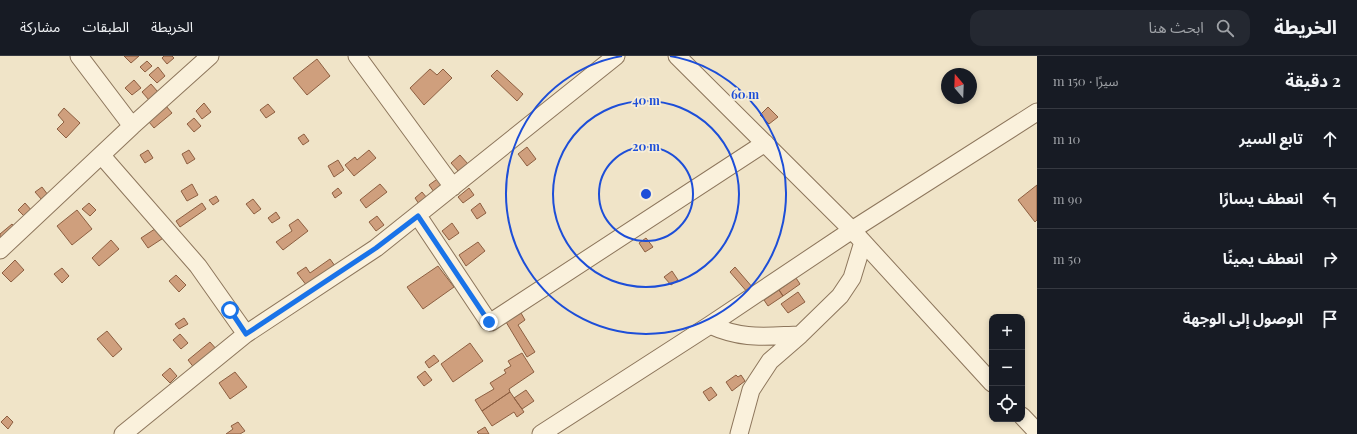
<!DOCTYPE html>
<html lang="ar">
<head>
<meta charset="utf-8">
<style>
  body { margin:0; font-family:"Playfair Display","Noto Sans Arabic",serif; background:#242831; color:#f1f3f6; direction:rtl }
  .controls { position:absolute; right:12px; bottom:12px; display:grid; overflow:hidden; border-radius:8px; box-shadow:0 2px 6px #0003 }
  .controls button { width:36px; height:36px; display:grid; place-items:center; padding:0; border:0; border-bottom:1px solid #363941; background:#171b24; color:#f1f3f6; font:20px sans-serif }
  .compass { position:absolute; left:941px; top:12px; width:36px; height:36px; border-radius:50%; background:#171b24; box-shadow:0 2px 6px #0003; rotate:341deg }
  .stop { position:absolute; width:12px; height:12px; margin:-9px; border:3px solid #1a73e8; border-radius:50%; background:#fff }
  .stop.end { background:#1a73e8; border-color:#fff; box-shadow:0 1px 4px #0008 }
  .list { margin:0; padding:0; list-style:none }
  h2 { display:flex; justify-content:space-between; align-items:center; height:52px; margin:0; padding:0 16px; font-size:17px }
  h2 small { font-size:13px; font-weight:400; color:#9ea1a6 }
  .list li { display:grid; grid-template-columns:26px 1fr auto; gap:12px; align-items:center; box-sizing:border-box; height:60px; padding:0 16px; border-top:1px solid #363941 }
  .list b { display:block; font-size:15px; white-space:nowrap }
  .list em { font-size:13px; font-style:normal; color:#9ea1a6 }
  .icon { flex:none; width:22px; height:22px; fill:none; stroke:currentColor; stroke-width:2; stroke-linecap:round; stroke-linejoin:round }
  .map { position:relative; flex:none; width:1037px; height:378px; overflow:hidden; direction:ltr }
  header { display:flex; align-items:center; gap:24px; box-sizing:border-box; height:56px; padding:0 20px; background:#171b24; border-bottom:1px solid #363941 }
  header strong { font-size:19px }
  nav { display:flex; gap:22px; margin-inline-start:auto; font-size:14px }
  .search { width:280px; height:36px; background:#242831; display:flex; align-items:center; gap:10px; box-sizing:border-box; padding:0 14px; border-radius:12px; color:#9ea1a6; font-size:15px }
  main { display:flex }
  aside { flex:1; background:#171b24 }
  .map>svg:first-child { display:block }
  .building { fill:#cf9f7d; stroke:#8d5f41 }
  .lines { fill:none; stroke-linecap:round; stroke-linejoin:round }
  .street-casing { stroke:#8d765c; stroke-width:19 }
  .street { stroke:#faf1dc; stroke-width:17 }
  .route { stroke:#1a73e8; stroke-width:5 }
  .ring { fill:none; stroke:#1d4ed8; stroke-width:2 }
  .centre { fill:#1d4ed8; stroke:#f7eed8; stroke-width:2 }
  .ring-label { font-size:12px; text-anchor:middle; font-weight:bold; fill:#1d4ed8; stroke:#f7eed8; stroke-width:3.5; stroke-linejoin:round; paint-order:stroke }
</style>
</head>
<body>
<header>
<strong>الخريطة</strong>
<div class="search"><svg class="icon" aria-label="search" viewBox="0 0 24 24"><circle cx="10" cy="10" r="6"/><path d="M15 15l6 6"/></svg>ابحث هنا</div>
<nav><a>الخريطة</a><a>الطبقات</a><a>مشاركة</a></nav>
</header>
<main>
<aside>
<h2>2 دقيقة<small>سيرًا · 150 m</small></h2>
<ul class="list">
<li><svg class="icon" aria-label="ahead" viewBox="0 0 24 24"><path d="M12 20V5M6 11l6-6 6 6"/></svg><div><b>تابع السير</b></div><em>10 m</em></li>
<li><svg class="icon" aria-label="left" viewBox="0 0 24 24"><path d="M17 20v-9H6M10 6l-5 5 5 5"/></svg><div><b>انعطف يسارًا</b></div><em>90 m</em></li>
<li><svg class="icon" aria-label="right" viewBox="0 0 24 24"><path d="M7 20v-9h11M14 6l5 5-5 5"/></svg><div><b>انعطف يمينًا</b></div><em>50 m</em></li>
<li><svg class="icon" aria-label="arrive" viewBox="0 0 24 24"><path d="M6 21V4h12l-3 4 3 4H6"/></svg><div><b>الوصول إلى الوجهة</b></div></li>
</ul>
</aside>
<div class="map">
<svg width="1037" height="378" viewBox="0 0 1037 378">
  <rect width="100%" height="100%" fill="#f0e4c8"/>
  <!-- building -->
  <path class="building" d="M124 0H139L131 7Z
    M164 0H172L174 2 167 8 162 2Z
    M317 3 330 20 307 39 293 22Z
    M147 5 152 10 145 16 140 11Z
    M158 11 165 20 157 27 149 19Z
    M430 13 437 19 443 13 452 22 424 49 410 32Z
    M497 14 523 38 517 45 491 20Z
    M134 24 141 32 132 39 125 32Z
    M151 28 158 36 149 44 142 36Z
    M204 47 211 56 202 63 196 55Z
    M268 48 275 56 266 62 260 54Z
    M166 50 172 57 154 72 149 66Z
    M768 51 778 61 769 68 760 59Z
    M64 52 80 67 66 82 57 73 64 66 58 59Z
    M194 62 201 70 194 76 187 68Z
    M304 78 309 85 303 89 298 82Z
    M527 91 536 103 527 110 518 98Z
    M148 94 153 102 145 107 140 99Z
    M189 94 195 103 187 108 182 98Z
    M369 94 376 102 354 120 345 109 355 101 357 104Z
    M460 99 468 108 459 116 451 107Z
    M338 104 344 114 334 121 328 110Z
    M440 121 445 127 434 136 429 129Z
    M192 128 198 139 187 145 181 135Z
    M380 128 387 136 366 152 360 144Z
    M1037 129V164L1035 166 1018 144Z
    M42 131 48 139 42 144 35 136Z
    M338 132 342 137 335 142 332 137Z
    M469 132 474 139 463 147 458 141Z
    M422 136 427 142 419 148 415 142Z
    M216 140 219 145 213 149 209 144Z
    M253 143 261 153 254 158 246 148Z
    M25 147 33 156 27 163 18 154Z
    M89 147 96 154 90 160 82 153Z
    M202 147 206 153 180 171 176 165Z
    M480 147 486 157 477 163 471 154Z
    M77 154 92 173 72 189 57 170Z
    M276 156 280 162 272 167 268 162Z
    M377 160 384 169 376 175 369 166Z
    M298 163 308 175 283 194 276 186 292 175 289 169Z
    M452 167 459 177 449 184 442 175Z
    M12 168 17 174 0 188V178Z
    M161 169 168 179 148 192 141 182Z
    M646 182 653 191 645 196 639 187Z
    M111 184 119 193 99 210 92 202Z
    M478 186 485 195 466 210 459 199Z
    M330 203 335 210 307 230 297 217 306 211 310 217Z
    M15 204 24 214 11 226 2 217Z
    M438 210 454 231 423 253 407 231Z
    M735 211 753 232 748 237 730 216Z
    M62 212 69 220 62 227 54 218Z
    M672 215 678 224 671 229 664 221Z
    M176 219 186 229 179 236 169 225Z
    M796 222 800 228 783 240 779 234Z
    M779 234 783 240 768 250 764 244Z
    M798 236 805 246 788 257 781 248Z
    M521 257 525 264 518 269 535 296 527 301 506 266Z
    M184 262 188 268 179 273 175 268Z
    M107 275 122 293 113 301 97 283Z
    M180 278 188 287 181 293 173 284Z
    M210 286 218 295 195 313 188 304Z
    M470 287 483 305 453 326 441 308Z
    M522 297 534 316 509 333 510 336 482 355 475 344 494 333 490 327 506 317 504 314 511 310 508 305Z
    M434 299 439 305 429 312 425 306Z
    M170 312 177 320 170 327 162 319Z
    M425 315 432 324 424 330 417 321Z
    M235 316 247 331 230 343 219 327Z
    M736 319 738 321 741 319 745 325 732 335 726 326Z
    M711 331 717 339 709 345 703 336Z
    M526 334 534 345 522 353 514 342Z
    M510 336 524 356 517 361 514 356 492 370 482 355Z
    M7 360 13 366 8 373 1 366Z
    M238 366 245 375 240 378H226L233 373 231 370Z
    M485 371 489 378H479L477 376Z"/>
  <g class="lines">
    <defs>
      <path id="street" d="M79 0 132 70
        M357 0 453 131
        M677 0 852 174 992 327
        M102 100 198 210 246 278
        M418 160 488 265 491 266 765 87
        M0 194 132 70 210 0
        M710 269C743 284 765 280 800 279
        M1022 360 1037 376
        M123 378 246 278 376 192 616 0
        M541 378 710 269 852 174 1037 56
        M739 378 751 334 770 305 800 279 840 240 852 222 863 186"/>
    </defs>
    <!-- street casing -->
    <use href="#street" class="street-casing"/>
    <!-- street -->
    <use href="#street" class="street"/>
  </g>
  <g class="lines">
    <!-- route -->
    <path class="route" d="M230 254 246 278 376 192 418 160 489 266"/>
  </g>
  <!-- distance rings -->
  <g class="ring">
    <circle cx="646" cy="138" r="47"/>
    <circle cx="646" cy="138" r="93"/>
    <path d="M670 0A140 140 0 1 1 622 0"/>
  </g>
  <circle cx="646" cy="138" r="6" class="centre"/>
  <g class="ring-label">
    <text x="745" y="43">60 m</text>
    <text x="646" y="49">40 m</text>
    <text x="646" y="95">20 m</text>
  </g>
</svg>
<div class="controls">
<button>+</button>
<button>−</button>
<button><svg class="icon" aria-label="locate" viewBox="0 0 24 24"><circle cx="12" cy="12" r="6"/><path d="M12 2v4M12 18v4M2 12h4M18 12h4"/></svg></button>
</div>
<svg class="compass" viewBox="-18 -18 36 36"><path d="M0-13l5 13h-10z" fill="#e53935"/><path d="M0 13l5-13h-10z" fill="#9ea1a6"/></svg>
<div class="stop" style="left:230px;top:254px"></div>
<div class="stop end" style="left:489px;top:266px"></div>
</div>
</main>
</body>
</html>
